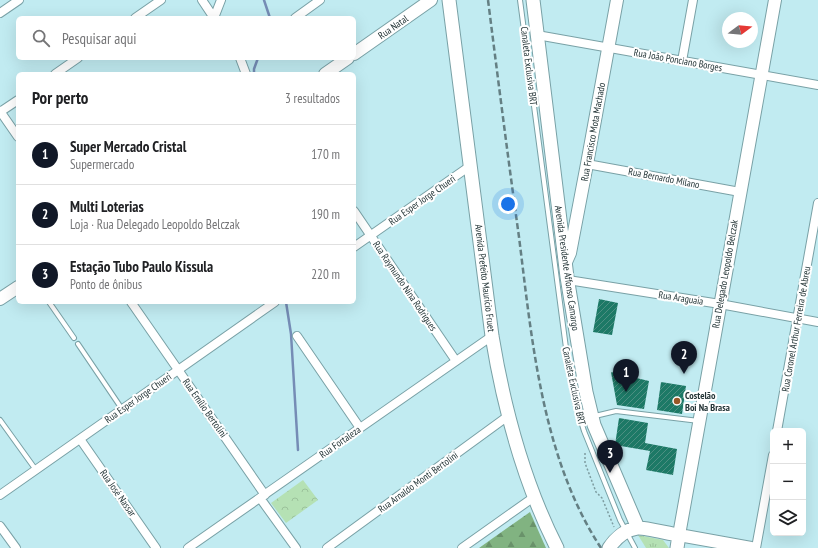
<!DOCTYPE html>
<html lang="pt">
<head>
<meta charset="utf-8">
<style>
  body { margin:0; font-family:"PT Sans Narrow",sans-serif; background:#f6f6f6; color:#202124 }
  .controls { position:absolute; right:12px; bottom:12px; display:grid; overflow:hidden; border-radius:6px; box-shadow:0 4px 16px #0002 }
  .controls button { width:36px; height:36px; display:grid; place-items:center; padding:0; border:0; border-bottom:1px solid #e0e0e0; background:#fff; color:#202124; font:20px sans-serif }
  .compass { position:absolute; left:722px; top:12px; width:36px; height:36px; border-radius:50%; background:#fff; box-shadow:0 4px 16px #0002; rotate:74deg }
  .you { position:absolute; left:508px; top:204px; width:14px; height:14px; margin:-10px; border:3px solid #fff; border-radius:50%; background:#1a73e8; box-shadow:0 0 0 6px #1a73e833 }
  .badge { display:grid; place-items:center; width:26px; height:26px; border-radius:50%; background:#111827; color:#fff; font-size:13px; font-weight:700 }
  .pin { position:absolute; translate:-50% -33px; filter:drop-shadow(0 1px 2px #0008) }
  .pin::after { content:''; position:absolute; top:21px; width:14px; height:12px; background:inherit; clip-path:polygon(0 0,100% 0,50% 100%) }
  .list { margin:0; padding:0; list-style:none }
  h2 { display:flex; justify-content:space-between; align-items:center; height:52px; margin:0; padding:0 16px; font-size:17px }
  h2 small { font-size:13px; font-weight:400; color:#757577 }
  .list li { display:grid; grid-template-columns:26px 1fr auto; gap:12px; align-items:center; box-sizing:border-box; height:60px; padding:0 16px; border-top:1px solid #e0e0e0 }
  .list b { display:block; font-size:15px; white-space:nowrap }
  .list p { margin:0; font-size:13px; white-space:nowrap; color:#757577 }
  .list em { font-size:13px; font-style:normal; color:#757577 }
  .icon { flex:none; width:22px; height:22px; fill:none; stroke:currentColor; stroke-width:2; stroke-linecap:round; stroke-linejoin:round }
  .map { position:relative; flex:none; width:818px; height:548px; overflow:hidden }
  .search { position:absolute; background:#fff; box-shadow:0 4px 16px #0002; left:16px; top:16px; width:340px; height:44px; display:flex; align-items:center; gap:10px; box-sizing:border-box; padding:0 14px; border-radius:6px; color:#757577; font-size:15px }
  .panel { position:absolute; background:#fff; box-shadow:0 4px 16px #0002; left:16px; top:72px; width:340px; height:232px; border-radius:6px }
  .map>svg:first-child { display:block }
  .grass { fill:url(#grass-tufts) }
  .forest { fill:url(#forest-firs) }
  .park { fill:url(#park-crowns) }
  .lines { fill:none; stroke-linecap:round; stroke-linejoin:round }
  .stream { stroke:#758cb5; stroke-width:2.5 }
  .building { fill:url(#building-hatch) }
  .lane-casing { stroke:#79a1a6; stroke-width:6 }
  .street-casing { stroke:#79a1a6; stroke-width:10 }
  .secondary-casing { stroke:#79a1a6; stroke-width:14 }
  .primary-casing { stroke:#79a1a6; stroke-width:15 }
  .path { stroke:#7d9ca0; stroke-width:1.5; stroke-dasharray:2 2; stroke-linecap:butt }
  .lane { stroke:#fff; stroke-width:4 }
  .street { stroke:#fff; stroke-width:8 }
  .secondary { stroke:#fff; stroke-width:12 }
  .primary { stroke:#fff; stroke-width:13 }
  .rail { stroke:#647f83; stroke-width:2.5; stroke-dasharray:6 3; stroke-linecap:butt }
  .poi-dot { fill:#9a5727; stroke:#fff; stroke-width:1.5 }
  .labels { text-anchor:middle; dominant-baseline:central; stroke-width:4; stroke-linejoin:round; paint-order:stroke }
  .street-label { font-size:10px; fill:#233436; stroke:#fff }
  .poi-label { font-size:10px; font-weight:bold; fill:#233436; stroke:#fff; text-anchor:start }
</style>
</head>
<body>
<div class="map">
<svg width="818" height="548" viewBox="0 0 818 548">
  <defs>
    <pattern id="grass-tufts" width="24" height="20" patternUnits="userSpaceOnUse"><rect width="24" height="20" fill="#b5e1b4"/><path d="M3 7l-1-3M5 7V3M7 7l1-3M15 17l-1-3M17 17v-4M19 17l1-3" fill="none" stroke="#9bc29b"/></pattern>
    <pattern id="forest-firs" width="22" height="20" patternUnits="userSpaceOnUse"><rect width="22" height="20" fill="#81b381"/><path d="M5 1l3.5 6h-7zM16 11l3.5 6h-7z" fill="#69926a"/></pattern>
    <pattern id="park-crowns" width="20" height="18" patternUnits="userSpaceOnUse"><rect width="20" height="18" fill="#b5e1b4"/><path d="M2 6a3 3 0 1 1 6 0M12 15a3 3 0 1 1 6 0" fill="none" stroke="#9bc29b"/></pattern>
    <pattern id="building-hatch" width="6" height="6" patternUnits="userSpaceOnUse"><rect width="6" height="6" fill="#1d7966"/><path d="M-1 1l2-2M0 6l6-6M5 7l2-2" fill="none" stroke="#4d8f82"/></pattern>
  </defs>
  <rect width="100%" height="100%" fill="#c1ebf1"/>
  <!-- grass -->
  <path class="grass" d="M638 535 663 540 669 548H646Z"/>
  <!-- forest -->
  <path class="forest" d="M530 512 546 548H479Z"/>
  <!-- park -->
  <path class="park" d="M303 480 318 500 286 523 271 503Z"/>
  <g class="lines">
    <!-- stream -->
    <path class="stream" d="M264 0 270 18
      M254 74V69L258 58
      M286 302 291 334 298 450"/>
  </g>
  <!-- building -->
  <path class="building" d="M599 299 618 303 612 335 593 332Z
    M611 372 649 381 644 409 617 405Z
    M661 382 686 386 682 414 657 410Z
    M619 418 648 423 645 443 677 449 673 475 646 470 650 451 615 445Z"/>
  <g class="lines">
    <defs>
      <path id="lane" d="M520 0 568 363 575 402 584 431 620 520 635 548
        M49 302 74 338
        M78 344 122 409
        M595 416 616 411 699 421
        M0 420 36 470"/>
      <path id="street" d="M202 0 214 18
        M0 13 19 0
        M135 18 161 0
        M214 18 221 0
        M295 18 320 0
        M537 35 818 85
        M240 58 246 74
        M682 61 693 0
        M55 74 78 58
        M0 111 18 137
        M0 112 18 100
        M587 164 740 192
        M354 211 456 361
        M354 247 470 166
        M568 280 720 304 818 322
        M131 302 265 495
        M297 336 360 428
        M777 431 818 203
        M80 439 156 548
        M0 495 275 302
        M260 498 296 548
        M0 526 16 548
        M188 548 492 336
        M327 548 508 416
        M462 548 534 497
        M756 548 773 455"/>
      <path id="secondary" d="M354 54 431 0
        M325 74 348 58
        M566 262 570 253 587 164 617 0
        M0 299 18 287
        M751 548 679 535 775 0"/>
      <path id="primary" d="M449 0 492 336C504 409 523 481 557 548
        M533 0 567 277 586 392 594 425 638 528
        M609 548C615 539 625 530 637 528 644 527 670 534 679 535L677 548"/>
    </defs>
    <!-- lane casing -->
    <use href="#lane" class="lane-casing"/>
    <!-- street casing -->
    <use href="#street" class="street-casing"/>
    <!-- secondary casing -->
    <use href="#secondary" class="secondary-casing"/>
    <!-- primary casing -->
    <use href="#primary" class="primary-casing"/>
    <!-- path -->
    <path class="path" d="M585 453V463L596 492 602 498 614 527"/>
    <!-- lane -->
    <use href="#lane" class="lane"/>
    <!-- street -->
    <use href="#street" class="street"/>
    <!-- secondary -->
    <use href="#secondary" class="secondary"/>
    <!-- primary -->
    <use href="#primary" class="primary"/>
    <!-- rail -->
    <path class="rail" d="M488 0C498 79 508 158 519 237 532 341 542 458 601 548"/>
  </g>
  <!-- markers -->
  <circle class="poi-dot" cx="677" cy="401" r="4"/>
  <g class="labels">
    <!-- street labels -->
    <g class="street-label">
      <text transform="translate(393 27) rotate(-35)">Rua Natal</text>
      <text transform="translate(678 60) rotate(10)">Rua João Ponciano Borges</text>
      <text transform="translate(529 66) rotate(83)">Canaleta Exclusiva BRT</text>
      <text transform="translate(593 132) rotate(-80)">Rua Francisco Mota Machado</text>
      <text transform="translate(664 178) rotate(11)">Rua Bernardo Milano</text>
      <text transform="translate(422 200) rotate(-35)">Rua Esper Jorge Chueri</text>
      <text transform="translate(567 268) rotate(82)">Avenida Presidente Affonso Camargo</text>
      <text transform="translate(725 274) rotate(-80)">Rua Delegado Leopoldo Belczak</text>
      <text transform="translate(485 278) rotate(83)">Avenida Prefeito Maurício Fruet</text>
      <text transform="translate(405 286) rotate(56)">Rua Raymundo Nina Rodrigues</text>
      <text transform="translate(681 298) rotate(9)">Rua Araguaia</text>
      <text transform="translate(796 329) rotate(-80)">Rua Coronel Arthur Ferreira de Abreu</text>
      <text transform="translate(574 386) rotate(78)">Canaleta Exclusiva BRT</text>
      <text transform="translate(138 398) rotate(-35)">Rua Esper Jorge Chueri</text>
      <text transform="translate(205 408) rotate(55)">Rua Emílio Bertolini</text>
      <text transform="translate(340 442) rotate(-35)">Rua Fortaleza</text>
      <text transform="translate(418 482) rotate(-36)">Rua Arnaldo Monti Bertolini</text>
      <text transform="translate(118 493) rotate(55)">Rua José Nassar</text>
    </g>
    <!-- poi labels -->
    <g class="poi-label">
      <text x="685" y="395">Costelão<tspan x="685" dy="12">Boi Na Brasa</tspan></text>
    </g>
  </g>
</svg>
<div class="controls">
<button>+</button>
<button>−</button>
<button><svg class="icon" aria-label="layers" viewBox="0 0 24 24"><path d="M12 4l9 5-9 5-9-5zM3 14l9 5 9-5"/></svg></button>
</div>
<svg class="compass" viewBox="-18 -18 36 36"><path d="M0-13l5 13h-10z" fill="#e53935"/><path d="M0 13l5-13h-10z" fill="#757577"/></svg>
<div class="you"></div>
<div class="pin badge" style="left:626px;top:392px">1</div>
<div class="pin badge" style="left:684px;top:374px">2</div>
<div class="pin badge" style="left:610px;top:473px">3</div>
<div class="search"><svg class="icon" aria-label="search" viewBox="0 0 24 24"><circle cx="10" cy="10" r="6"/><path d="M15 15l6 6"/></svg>Pesquisar aqui</div>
<section class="panel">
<h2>Por perto<small>3 resultados</small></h2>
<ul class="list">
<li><span class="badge">1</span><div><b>Super Mercado Cristal</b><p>Supermercado</p></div><em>170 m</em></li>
<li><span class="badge">2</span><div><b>Multi Loterias</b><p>Loja · Rua Delegado Leopoldo Belczak</p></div><em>190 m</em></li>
<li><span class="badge">3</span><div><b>Estação Tubo Paulo Kissula</b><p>Ponto de ônibus</p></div><em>220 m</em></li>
</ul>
</section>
</div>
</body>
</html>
